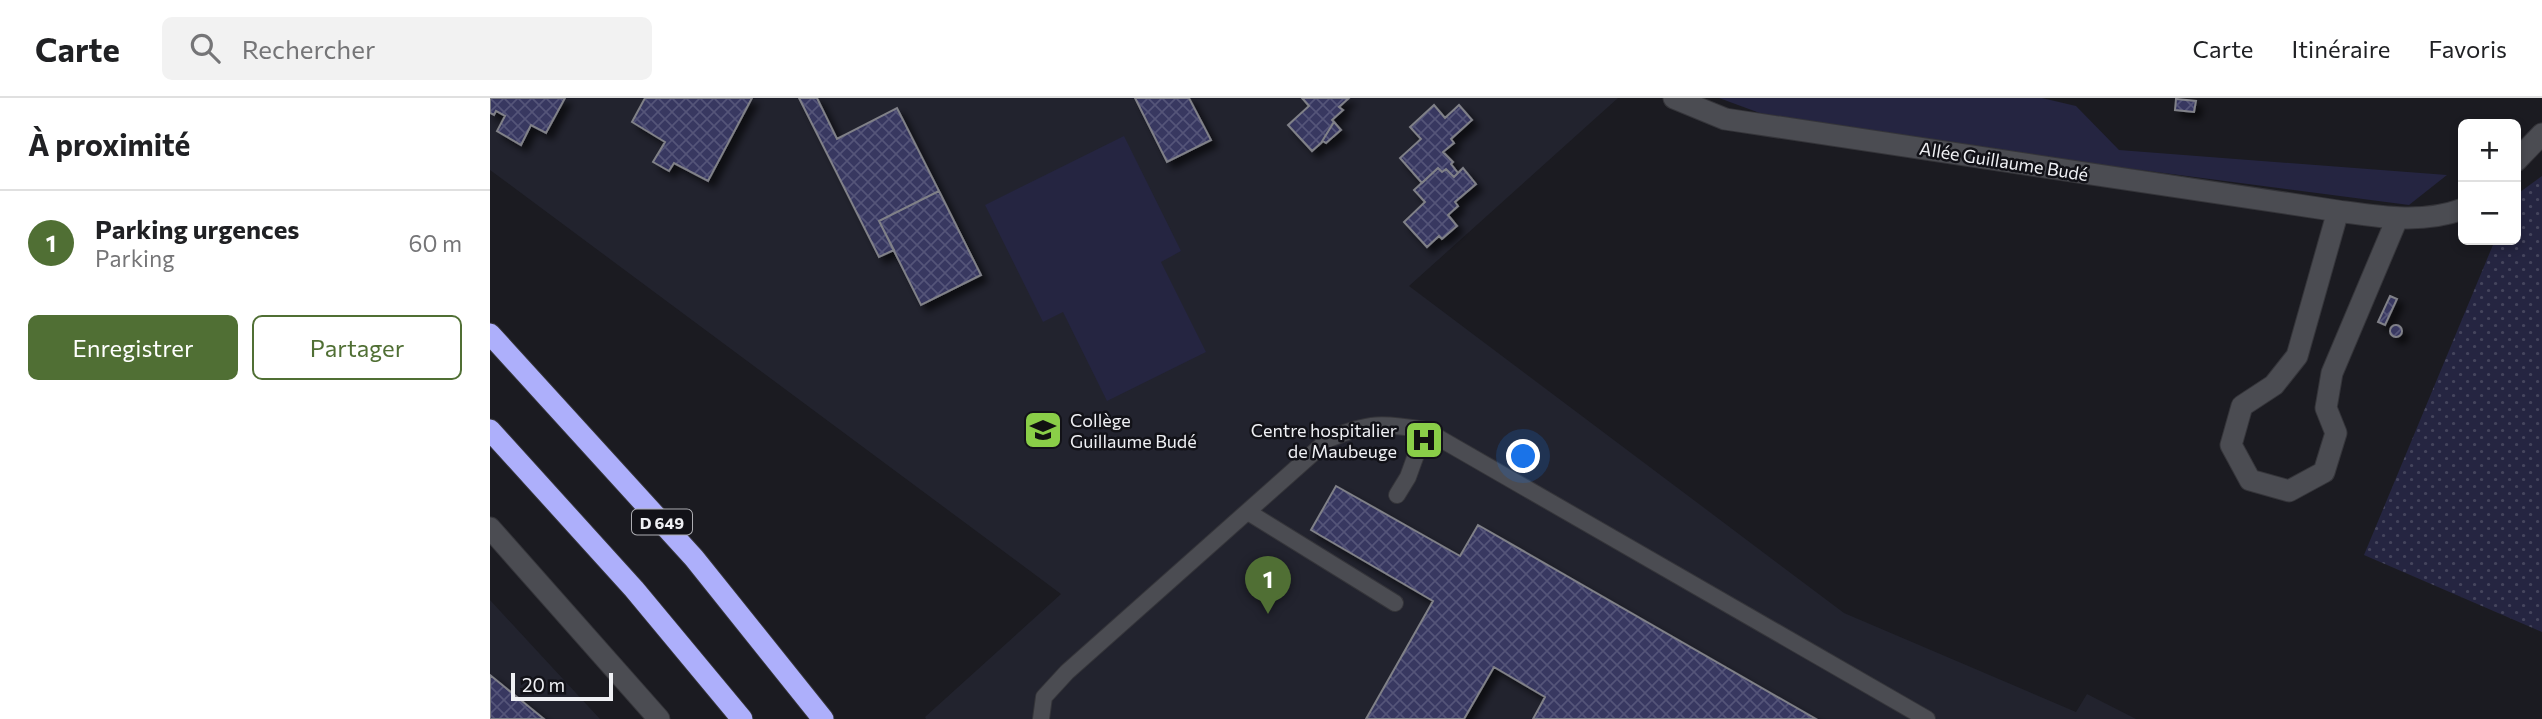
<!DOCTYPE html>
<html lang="fr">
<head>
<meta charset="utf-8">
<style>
  body { margin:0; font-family:Commissioner,sans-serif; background:#f2f2f2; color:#202124 }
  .controls { position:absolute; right:21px; top:21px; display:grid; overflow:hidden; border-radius:10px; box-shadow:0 4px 10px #0003 }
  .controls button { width:63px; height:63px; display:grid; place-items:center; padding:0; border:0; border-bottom:2px solid #e0e0e0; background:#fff; color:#202124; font:35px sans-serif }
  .scale { position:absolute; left:21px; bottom:18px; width:102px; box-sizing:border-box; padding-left:7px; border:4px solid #eff0f4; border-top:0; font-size:19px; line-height:24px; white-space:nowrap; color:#eff0f4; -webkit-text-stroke:5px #121218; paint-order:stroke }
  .you { position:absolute; left:1034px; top:359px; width:24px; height:24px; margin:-18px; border:5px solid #fff; border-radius:50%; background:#1a73e8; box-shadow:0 0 0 10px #1a73e833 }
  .badge { display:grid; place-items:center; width:46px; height:46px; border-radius:50%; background:#506f34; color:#fff; font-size:23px; font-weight:700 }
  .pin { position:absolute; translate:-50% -58px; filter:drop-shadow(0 2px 4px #0008) }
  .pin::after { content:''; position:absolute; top:37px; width:24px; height:21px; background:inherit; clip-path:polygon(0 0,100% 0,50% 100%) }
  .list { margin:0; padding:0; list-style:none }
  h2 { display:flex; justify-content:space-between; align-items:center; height:91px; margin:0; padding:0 28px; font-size:30px }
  h2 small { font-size:23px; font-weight:400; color:#757577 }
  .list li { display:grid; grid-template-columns:46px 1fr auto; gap:21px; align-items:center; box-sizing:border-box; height:105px; padding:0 28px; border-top:2px solid #e0e0e0 }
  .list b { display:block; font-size:26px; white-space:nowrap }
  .list p { margin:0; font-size:23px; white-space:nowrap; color:#757577 }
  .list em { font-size:23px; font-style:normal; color:#757577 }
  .actions { display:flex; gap:14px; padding:21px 28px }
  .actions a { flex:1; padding:16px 0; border:2px solid #506f34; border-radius:10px; text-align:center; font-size:24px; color:#506f34 }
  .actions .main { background:#506f34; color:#fff }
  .icon { flex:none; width:38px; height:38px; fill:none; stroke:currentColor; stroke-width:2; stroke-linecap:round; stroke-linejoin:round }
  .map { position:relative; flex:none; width:2052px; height:621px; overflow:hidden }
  header { display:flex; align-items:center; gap:42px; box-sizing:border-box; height:98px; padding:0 35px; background:#fff; border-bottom:2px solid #e0e0e0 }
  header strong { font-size:33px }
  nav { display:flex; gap:38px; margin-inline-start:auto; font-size:24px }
  .search { width:490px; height:63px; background:#f2f2f2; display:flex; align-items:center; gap:18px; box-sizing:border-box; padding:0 24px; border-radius:10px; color:#757577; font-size:26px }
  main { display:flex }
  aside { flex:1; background:#fff }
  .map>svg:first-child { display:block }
  .built { fill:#22232e }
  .grass { fill:#252541 }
  .park { fill:url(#park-dots) }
  .building { fill:url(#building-cross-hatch); stroke:#808188; stroke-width:2; filter:url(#shadow) }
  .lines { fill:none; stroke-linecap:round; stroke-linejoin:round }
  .lane-casing { stroke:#35353a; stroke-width:18 }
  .street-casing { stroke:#35353a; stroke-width:23 }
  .highway-casing { stroke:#35353a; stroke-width:23 }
  .lane { stroke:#4b4c52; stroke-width:16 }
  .street { stroke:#4b4c52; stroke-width:21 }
  .highway { stroke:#adaffb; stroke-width:21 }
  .labels { text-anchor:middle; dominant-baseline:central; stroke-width:5; stroke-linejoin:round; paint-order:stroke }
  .shield { fill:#121218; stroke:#adadb2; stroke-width:2 }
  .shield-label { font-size:16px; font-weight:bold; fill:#eff0f4 }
  .street-label { font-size:18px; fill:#eff0f4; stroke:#121218 }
  .poi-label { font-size:18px; fill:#eff0f4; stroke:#121218; text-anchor:start }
</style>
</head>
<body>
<header>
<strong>Carte</strong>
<div class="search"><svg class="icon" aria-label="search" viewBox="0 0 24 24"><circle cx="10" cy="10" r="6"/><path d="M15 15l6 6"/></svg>Rechercher</div>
<nav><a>Carte</a><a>Itinéraire</a><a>Favoris</a></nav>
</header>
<main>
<aside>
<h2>À proximité<small></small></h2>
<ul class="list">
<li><span class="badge">1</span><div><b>Parking urgences</b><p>Parking</p></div><em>60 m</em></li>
</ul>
<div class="actions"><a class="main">Enregistrer</a><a>Partager</a></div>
</aside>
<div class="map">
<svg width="2052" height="621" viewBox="0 0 2052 621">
  <defs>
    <pattern id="park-dots" width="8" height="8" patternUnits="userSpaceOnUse" patternTransform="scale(1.75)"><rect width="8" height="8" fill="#252541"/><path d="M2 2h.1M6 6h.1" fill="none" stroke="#45455d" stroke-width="1.8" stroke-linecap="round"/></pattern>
    <pattern id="building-cross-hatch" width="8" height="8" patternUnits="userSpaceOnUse" patternTransform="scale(1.75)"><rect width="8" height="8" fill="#373761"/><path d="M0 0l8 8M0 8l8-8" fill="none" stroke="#545478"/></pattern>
    <filter id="shadow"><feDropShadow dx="6" dy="6" stdDeviation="3.5" flood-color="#0009"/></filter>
  </defs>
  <rect width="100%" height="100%" fill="#1b1b21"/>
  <!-- built -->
  <path class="built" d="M0 0H1128L919 188 1354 515 1586 614 1597 596 1646 621H436L435 619 571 496 0 72Z
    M0 502 110 621H0Z"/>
  <!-- grass -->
  <path class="grass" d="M1229 0H1552L1586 8 1629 52 1957 77 1919 107 1430 43 1286 21Z
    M634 38 691 153 671 164 716 254 617 303 573 214 553 224 495 107Z"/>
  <!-- park -->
  <path class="park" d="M2052 78V534L1874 457 2005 142H2026V97Z"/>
  <!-- building -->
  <path class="building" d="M0 0H75L56 35 41 27 31 47 7 33 15 18 6 13 4 17 0 15Z
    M155 0H262L218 83 184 65 179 73 163 64 175 44 142 24Z
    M309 0H327L347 41 407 10 449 93 389 123 404 152 389 159Z
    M645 0H699L721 42 677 64Z
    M812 0H859L849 9 853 12 842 22 844 24 831 45 822 53 798 27 819 8Z
    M1686 1 1706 3 1704 14 1685 12Z
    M944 7 955 20 969 7 982 22 961 41 964 45 953 54 963 64 961 66 968 75 964 79 956 71 952 74 948 70 932 85 910 60 931 41 920 29Z
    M844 24 851 32 836 45 833 43 831 45Z
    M948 70 952 74 956 71 964 79 973 70 986 86 965 104 968 108 958 117 967 128 952 141 949 138 937 149 914 124 935 104 924 92Z
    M449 93 491 177 431 207 389 123Z
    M1900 198 1907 201 1895 227 1888 224Z
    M1900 233a6 6 0 1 1 12 0a6 6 0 1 1-12 0Z
    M846 388 970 458 988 427 1326 621H1043L1055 599 1004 569 974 621H876L943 503 821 432Z
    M0 577 54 621H0Z"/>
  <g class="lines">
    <defs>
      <path id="lane" d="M907 397 918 379 935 332
        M758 414 905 505
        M551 621 554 599 577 574 839 341C879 324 893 325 935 332L1437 621"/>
      <path id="street" d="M1184 0 1235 21 1848 113C1891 119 1932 126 1973 111
        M2026 63 2052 36
        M1848 113 1807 258 1784 287 1752 308 1741 347 1760 382 1799 393 1834 374 1846 335 1836 310 1842 275 1907 121
        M0 430 169 621"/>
      <path id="highway" d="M0 236 204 460 333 621
        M0 332 144 491 252 621"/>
    </defs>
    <!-- lane casing -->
    <use href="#lane" class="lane-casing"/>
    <!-- street casing -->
    <use href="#street" class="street-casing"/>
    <!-- highway casing -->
    <use href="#highway" class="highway-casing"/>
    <!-- lane -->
    <use href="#lane" class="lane"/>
    <!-- street -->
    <use href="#street" class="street"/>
    <!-- highway -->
    <use href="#highway" class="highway"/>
  </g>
  <!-- icons -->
  <defs>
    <symbol id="school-square" viewBox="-11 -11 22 22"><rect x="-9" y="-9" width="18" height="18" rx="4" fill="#8ace48" stroke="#121218"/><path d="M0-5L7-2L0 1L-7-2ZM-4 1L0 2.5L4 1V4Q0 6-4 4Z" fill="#111"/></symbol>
    <symbol id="hospital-square" viewBox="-11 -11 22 22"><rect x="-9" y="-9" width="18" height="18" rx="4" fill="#8ace48" stroke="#121218"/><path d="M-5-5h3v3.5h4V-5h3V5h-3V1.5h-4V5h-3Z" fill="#111"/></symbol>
  </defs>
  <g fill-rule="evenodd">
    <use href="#school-square" x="531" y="310" width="44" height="44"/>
    <use href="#hospital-square" x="912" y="320" width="44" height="44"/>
  </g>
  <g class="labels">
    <!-- shield labels -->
    <rect class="shield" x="142" y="411.5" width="60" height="25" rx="5"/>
    <g class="shield-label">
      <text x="172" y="424">D 649</text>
    </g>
    <!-- street labels -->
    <g class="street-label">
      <text transform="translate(1514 63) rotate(9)">Allée Guillaume Budé</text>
    </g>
    <!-- poi labels -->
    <g class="poi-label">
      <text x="580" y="322">Collège<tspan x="580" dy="21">Guillaume Budé</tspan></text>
      <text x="907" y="332" text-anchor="end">Centre hospitalier<tspan x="907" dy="21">de Maubeuge</tspan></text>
    </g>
  </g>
</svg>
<div class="controls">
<button>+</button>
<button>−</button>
</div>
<div class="scale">20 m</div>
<div class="you"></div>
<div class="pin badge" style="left:778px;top:516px">1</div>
</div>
</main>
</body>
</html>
